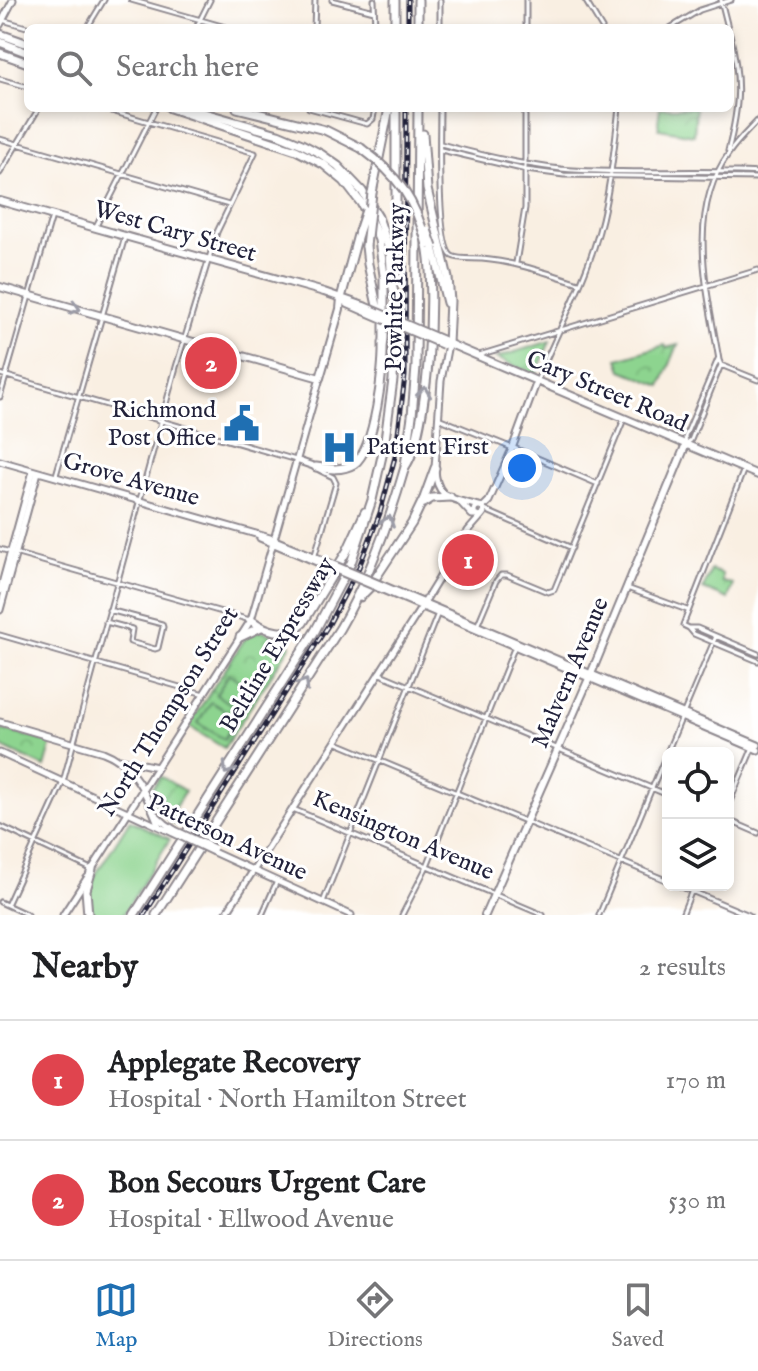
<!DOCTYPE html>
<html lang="en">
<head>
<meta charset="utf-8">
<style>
  body { margin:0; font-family:"IM FELL English",serif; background:#f2f2f2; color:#202124 }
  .controls { position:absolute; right:24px; bottom:24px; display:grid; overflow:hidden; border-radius:12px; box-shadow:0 4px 12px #0003 }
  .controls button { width:72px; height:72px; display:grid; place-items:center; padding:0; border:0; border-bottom:2px solid #e0e0e0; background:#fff; color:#202124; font:40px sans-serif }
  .you { position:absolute; left:522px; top:468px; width:28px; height:28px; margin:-20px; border:6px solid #fff; border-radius:50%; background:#1a73e8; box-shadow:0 0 0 12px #1a73e833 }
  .badge { display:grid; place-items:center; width:52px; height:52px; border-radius:50%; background:#1f6fb2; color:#fff; font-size:26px; font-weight:700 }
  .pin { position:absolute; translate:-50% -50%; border:4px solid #fff; box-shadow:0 2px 8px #0006 }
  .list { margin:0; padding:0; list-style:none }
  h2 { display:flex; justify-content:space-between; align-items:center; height:104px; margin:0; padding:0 32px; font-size:34px }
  h2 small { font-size:26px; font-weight:400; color:#757577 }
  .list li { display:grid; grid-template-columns:52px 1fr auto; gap:24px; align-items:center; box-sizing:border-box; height:120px; padding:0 32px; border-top:2px solid #e0e0e0 }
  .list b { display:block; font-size:30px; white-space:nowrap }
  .list p { margin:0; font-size:26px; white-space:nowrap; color:#757577 }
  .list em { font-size:26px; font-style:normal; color:#757577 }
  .icon { flex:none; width:44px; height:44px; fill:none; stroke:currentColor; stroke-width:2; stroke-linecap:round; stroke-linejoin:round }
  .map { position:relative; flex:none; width:758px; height:915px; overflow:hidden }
  .search { position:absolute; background:#fff; box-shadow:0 4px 12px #0003; left:24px; right:24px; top:24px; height:88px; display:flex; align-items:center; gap:20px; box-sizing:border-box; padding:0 28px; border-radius:12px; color:#757577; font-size:30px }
  .sheet { height:344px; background:#fff }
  nav { display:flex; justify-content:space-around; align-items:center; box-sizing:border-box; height:112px; border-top:2px solid #e0e0e0; background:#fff; font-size:22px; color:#757577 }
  nav a { display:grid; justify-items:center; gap:4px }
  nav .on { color:#1f6fb2 }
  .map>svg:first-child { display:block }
  .park { fill:url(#park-crowns); stroke:#587b65; stroke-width:2 }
  .garden { fill:url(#garden-furrows); stroke:#587b65; stroke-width:2 }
  .pitch { fill:#8dd48f; stroke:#587b65; stroke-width:2 }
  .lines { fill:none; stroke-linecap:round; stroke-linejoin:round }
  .street-casing { stroke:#8e888e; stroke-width:7 }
  .secondary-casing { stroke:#8e888e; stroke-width:9 }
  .primary-casing { stroke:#8e888e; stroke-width:10 }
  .highway-casing { stroke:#8e888e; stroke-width:11 }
  .street { stroke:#fff; stroke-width:3 }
  .secondary { stroke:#fff; stroke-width:5 }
  .primary { stroke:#fff; stroke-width:6 }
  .highway { stroke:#fff; stroke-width:7 }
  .rail-casing { stroke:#22223b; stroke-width:5 }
  .rail { stroke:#fff; stroke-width:2; stroke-dasharray:6; stroke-linecap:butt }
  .secondary-bridge-casing { stroke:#8e888e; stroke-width:9; stroke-linecap:butt }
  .primary-bridge-casing { stroke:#8e888e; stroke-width:10; stroke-linecap:butt }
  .highway-bridge-casing { stroke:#8e888e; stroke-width:11; stroke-linecap:butt }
  .secondary-bridge { stroke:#fff; stroke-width:5 }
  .primary-bridge { stroke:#fff; stroke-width:6 }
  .highway-bridge { stroke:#fff; stroke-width:7 }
  .oneway { stroke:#9c9ca7 }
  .labels { text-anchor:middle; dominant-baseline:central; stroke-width:6; stroke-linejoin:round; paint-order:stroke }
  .street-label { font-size:24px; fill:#22223b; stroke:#fff }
  .poi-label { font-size:24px; fill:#22223b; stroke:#fff; text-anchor:end }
</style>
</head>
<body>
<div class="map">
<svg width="758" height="915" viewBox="0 0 758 915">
  <defs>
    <pattern id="park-crowns" width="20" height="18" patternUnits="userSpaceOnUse" patternTransform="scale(2)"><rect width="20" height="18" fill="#8dd48f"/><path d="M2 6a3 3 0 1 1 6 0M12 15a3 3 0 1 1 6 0" fill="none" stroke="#79b67c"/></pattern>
    <pattern id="garden-furrows" width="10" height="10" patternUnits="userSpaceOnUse" patternTransform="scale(2)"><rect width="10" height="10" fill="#8dd48f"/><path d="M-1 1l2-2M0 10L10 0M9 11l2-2" fill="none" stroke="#79b67c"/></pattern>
  </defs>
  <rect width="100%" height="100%" fill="#fff"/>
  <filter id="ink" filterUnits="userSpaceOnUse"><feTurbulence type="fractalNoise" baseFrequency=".0125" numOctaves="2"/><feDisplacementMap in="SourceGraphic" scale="16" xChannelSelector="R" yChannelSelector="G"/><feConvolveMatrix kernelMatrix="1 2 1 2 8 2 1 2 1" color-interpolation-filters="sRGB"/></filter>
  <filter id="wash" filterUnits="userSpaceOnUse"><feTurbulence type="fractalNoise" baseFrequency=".006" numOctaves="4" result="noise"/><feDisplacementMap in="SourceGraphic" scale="32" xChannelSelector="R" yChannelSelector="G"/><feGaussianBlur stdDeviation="1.8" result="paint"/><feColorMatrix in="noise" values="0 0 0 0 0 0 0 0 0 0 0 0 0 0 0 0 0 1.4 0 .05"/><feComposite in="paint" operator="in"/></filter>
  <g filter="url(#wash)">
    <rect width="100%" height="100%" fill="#f9efe2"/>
    <!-- park -->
    <path class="park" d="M660 108H696L694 135 659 129 658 122Z
      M550 341 536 375 496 358Z
      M665 345 666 348 678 345 661 386 622 370 618 359Z
      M711 570 722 574V582L733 584 728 599 703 589Z
      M259 631H264L291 645 224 748 188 726 246 637Z
      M0 729 52 743 45 767 0 746Z"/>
    <!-- garden -->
    <path class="garden" d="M160 776 185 791 172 812 181 819 177 826C164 819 154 805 150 791Z"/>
    <!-- pitch -->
    <path class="pitch" d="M229 674 256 690 243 711 216 695Z
      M211 702 237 718 224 739 198 723Z
      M130 820 170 839 123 915H91L89 894 94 877Z"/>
  </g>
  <g filter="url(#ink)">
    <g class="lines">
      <defs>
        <path id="street" d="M131 0 229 28
          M332 0 374 11
          M374 0 375 28
          M440 0V28
          M585 0 602 28
          M721 0 728 28
          M2 20 30 28
          M87 28 104 0
          M196 28 210 0
          M314 28 315 0
          M526 28V0
          M670 28 700 10 731 0
          M0 79 28 87
          M309 108 367 124 373 119 375 108
          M440 108C440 131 436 246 452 256 459 260 474 258 482 259 516 262 547 273 579 283
          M0 139 229 205
          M441 144C480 155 520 164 561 169 626 175 693 169 758 173
          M441 150 526 170 564 175 758 178
          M728 151C740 104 741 80 730 34
          M0 173 39 108
          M95 228 156 108
          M516 263 525 208V108
          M479 355 758 270
          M721 365 758 380
          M0 374 296 460
          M537 381C557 332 585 282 599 231 610 191 614 149 619 108
          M0 397 52 216
          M438 418 510 447
          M687 443 691 440 721 365 719 360C708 293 685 214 729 153 737 141 748 131 758 120
          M686 444 685 437 718 359
          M514 448 598 484
          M744 469 683 625 689 628H697L758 654
          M56 475 125 237
          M485 510 572 548
          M0 549 250 620
          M314 558 336 483 333 477 319 470
          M627 588 687 610
          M106 622 132 629 130 642 155 649 158 648 163 627 162 624 109 610
          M477 626 496 581 501 575H507L548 592 554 590 624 419
          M689 628 694 634 758 661
          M0 635 204 694
          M378 673 668 795
          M684 712 716 636
          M335 742 668 881
          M728 806 753 747
          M293 809 543 915
          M728 820 758 833
          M0 826 91 869
          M677 885 749 915
          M0 902 28 915
          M323 902 438 613
          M7 905 63 782 176 367 217 232 255 153 101 108
          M262 915 277 881
          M402 915 427 866 515 646
          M599 915 681 719
          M682 915 694 885"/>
        <path id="secondary" d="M0 25 13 0
          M448 344 441 381 435 468C436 500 452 498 478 506
          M513 446 537 381
          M296 460 316 467
          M0 461 270 538 328 562
          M461 503 472 515H477
          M474 511a5 5 0 1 1 10 0a5 5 0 1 1-10 0Z
          M483 507 489 501 512 449
          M260 538 326 566
          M380 584 758 745
          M378 588 758 750
          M0 591 33 471
          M0 610 38 472
          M0 722 103 752C135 764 147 796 159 826
          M0 753 173 833
          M119 759 157 767
          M154 813 166 824 175 830
          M213 852 351 915
          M92 869 251 620 320 378
          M63 915 87 878
          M225 915 419 611 468 531 482 515"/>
        <path id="primary" d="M0 201 324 292 364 306
          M0 287 320 378 340 309 341 298
          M343 300 348 304 364 311
          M445 342 758 475
          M485 915 591 674 686 444"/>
        <path id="highway" d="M418 0V28
          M395 28V0
          M0 34 28 44
          M0 42 28 53
          M0 53 28 63
          M170 108 296 150 323 164 344 181 361 203 372 223 379 240 384 275V338L383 348
          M237 108 325 130 361 148
          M396 108V279
          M423 134 427 189 448 278 450 301 448 344
          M372 193 389 108
          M366 246 368 264 379 315
          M433 247 447 303
          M341 298 359 231
          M405 465 412 416 416 367 418 108
          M316 467C329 469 342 471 354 464 375 449 384 368 383 343
          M424 503 432 498 450 497
          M360 597 369 588 412 523 424 498 435 468
          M251 620C268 632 286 638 303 623L347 551 365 512
          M240 637 261 627
          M88 915 86 890 92 869
          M134 915 315 631 351 563 372 500 384 447 393 380 396 301 392 284 390 252 378 217 362 191 338 166 321 154 302 144 278 134 187 108
          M156 915 340 628C369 578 389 523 405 467 429 433 436 287 427 245"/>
      </defs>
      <!-- street casing -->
      <use href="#street" class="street-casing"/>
      <!-- secondary casing -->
      <use href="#secondary" class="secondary-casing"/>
      <!-- primary casing -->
      <use href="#primary" class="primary-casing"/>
      <!-- highway casing -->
      <use href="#highway" class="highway-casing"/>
      <!-- street -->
      <use href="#street" class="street"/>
      <!-- secondary -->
      <use href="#secondary" class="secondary"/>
      <!-- primary -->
      <use href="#primary" class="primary"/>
      <!-- highway -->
      <use href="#highway" class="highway"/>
      <defs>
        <path id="rail" d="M408 28V0
          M144 915 329 624 359 567 380 513 395 457 405 376 406 108"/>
      </defs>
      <!-- rail casing -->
      <use href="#rail" class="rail-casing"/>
      <!-- rail -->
      <use href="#rail" class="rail"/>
      <defs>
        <path id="secondary-bridge" d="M328 562 380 584
          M326 566 378 588
          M175 830 214 848
          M173 833 213 852"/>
        <path id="primary-bridge" d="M364 306 443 340
          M364 311 443 345"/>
        <path id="highway-bridge" d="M361 148C398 175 416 201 427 245
          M427 230 433 247
          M359 231 366 210
          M366 246 372 193"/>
      </defs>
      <!-- secondary-bridge casing -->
      <use href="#secondary-bridge" class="secondary-bridge-casing"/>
      <!-- primary-bridge casing -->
      <use href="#primary-bridge" class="primary-bridge-casing"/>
      <!-- highway-bridge casing -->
      <use href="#highway-bridge" class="highway-bridge-casing"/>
      <!-- secondary-bridge -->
      <use href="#secondary-bridge" class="secondary-bridge"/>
      <!-- primary-bridge -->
      <use href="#primary-bridge" class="primary-bridge"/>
      <!-- highway-bridge -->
      <use href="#highway-bridge" class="highway-bridge"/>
    </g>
    <!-- one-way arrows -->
    <defs><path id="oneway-chevron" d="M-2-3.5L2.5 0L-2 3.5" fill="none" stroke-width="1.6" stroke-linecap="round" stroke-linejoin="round" transform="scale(2)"/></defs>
    <g class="oneway">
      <use href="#oneway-chevron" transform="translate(75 308) rotate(16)"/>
      <use href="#oneway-chevron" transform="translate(424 392) rotate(-83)"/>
      <use href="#oneway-chevron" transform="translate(388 521) rotate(-71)"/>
      <use href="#oneway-chevron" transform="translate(304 684) rotate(-57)"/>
      <use href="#oneway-chevron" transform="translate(228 769) rotate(123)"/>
    </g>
  </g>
  <!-- icons -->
  <defs>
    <symbol id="civic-bare" viewBox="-9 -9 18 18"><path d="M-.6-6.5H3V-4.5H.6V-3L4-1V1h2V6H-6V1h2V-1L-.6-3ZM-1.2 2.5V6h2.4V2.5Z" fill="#1f6fb2" stroke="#fff" stroke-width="2.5" paint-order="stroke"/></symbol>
    <symbol id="hospital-bare" viewBox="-9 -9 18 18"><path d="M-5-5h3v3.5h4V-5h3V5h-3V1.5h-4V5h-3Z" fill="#1f6fb2" stroke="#fff" stroke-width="2.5" paint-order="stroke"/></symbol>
  </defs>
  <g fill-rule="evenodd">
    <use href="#civic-bare" x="216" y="398" width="51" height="51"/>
    <use href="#hospital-bare" x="314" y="422" width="51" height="51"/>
  </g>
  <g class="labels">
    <!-- street labels -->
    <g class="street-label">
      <text transform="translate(175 232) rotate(16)">West Cary Street</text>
      <text transform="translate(396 287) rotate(-89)">Powhite Parkway</text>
      <text transform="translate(607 392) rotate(23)">Cary Street Road</text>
      <text transform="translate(131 480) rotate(16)">Grove Avenue</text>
      <text transform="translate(278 645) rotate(-59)">Beltline Expressway</text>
      <text transform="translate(571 673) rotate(-67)">Malvern Avenue</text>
      <text transform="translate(169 712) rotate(-58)">North Thompson Street</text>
      <text transform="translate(403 836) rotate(23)">Kensington Avenue</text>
      <text transform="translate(227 838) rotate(25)">Patterson Avenue</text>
    </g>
    <!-- poi labels -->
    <g class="poi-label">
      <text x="216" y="410">Richmond<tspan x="216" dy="28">Post Office</tspan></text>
      <text x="366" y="447" text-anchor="start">Patient First</text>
    </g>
  </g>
</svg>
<div class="controls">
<button><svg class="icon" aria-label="locate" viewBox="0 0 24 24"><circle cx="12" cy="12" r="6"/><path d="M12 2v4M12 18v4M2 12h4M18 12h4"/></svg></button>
<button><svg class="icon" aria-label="layers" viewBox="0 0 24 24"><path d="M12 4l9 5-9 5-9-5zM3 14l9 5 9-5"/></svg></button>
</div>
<div class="you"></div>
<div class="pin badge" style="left:468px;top:560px;background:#e0444e">1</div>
<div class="pin badge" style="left:211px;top:363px;background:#e0444e">2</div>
<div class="search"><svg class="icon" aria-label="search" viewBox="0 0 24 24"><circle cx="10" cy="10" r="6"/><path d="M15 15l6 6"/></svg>Search here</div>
</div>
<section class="sheet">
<h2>Nearby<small>2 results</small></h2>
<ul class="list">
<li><span class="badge" style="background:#e0444e">1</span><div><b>Applegate Recovery</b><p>Hospital · North Hamilton Street</p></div><em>170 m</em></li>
<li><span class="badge" style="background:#e0444e">2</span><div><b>Bon Secours Urgent Care</b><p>Hospital · Ellwood Avenue</p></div><em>530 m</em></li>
</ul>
</section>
<nav>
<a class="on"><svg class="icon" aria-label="map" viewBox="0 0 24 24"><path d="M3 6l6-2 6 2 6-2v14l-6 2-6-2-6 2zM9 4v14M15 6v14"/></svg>Map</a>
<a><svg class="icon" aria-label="directions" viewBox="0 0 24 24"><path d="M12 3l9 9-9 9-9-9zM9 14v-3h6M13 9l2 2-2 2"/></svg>Directions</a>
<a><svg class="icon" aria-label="saved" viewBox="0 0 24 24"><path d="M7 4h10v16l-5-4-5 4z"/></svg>Saved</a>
</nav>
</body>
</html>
